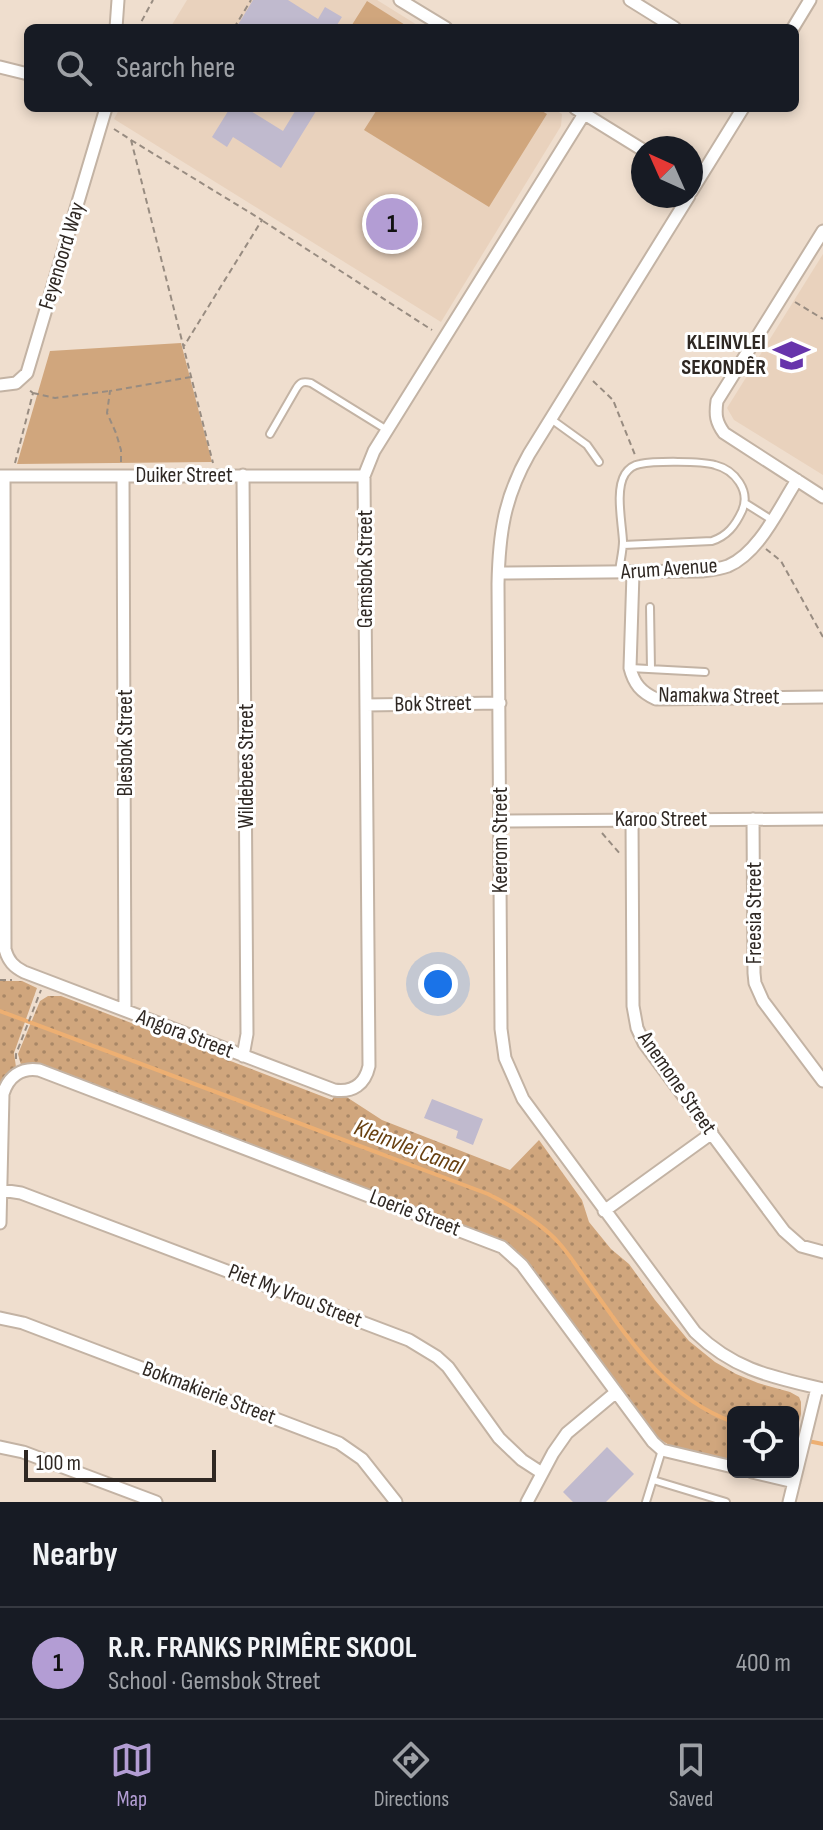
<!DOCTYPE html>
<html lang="en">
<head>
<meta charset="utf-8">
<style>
  body { margin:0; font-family:"Sofia Sans Condensed",sans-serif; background:#20242c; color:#f1f3f6 }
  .controls { position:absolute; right:24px; bottom:24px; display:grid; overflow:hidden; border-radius:12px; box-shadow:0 4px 12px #0003 }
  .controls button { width:72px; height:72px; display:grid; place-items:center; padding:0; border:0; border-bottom:2px solid #363941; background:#171b24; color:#f1f3f6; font:40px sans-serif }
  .compass { position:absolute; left:631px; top:136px; width:72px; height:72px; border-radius:50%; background:#171b24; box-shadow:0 4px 12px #0003; rotate:315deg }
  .scale { position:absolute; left:24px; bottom:20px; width:192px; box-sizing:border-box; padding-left:8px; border:4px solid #2f2823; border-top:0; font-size:22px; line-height:28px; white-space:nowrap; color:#2f2823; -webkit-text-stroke:6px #fff; paint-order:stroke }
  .you { position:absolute; left:438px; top:984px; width:28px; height:28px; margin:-20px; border:6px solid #fff; border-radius:50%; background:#1a73e8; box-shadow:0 0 0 12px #1a73e833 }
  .badge { display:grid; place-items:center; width:52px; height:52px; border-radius:50%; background:#b39dd4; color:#111; font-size:26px; font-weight:700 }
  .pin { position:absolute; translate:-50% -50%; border:4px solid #fff; box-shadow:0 2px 8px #0006 }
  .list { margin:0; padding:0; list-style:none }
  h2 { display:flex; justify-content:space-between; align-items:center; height:104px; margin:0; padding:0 32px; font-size:34px }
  h2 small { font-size:26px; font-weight:400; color:#9ea1a6 }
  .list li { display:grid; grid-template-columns:52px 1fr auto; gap:24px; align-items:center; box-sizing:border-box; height:112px; padding:0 32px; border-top:2px solid #363941 }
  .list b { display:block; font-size:30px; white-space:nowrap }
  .list p { margin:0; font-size:26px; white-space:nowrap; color:#9ea1a6 }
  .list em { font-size:26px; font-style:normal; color:#9ea1a6 }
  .icon { flex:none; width:44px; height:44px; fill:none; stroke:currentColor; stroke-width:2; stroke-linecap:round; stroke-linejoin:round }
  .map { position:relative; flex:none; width:823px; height:1502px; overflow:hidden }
  .search { position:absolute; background:#171b24; box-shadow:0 4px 12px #0003; left:24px; right:24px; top:24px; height:88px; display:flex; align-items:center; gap:20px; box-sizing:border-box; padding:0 28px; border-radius:12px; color:#9ea1a6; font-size:30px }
  .sheet { height:216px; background:#171b24 }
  nav { display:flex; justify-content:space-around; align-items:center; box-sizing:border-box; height:112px; border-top:2px solid #363941; background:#171b24; font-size:22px; color:#9ea1a6 }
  nav a { display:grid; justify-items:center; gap:4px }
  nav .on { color:#b39dd4 }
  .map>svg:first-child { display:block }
  .built { fill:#e9d2bd }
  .grass { fill:url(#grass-dots) }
  .park { fill:#d0a67d }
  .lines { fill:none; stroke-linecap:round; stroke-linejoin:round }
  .stream { stroke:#edaf72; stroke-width:4 }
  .building { fill:#c0bace }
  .lane-casing { stroke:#c3b3a4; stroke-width:10 }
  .street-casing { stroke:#c3b3a4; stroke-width:15 }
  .path { stroke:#988c81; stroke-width:2; stroke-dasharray:6 4; stroke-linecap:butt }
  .lane { stroke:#fff; stroke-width:6 }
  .street { stroke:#fff; stroke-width:11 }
  .labels { text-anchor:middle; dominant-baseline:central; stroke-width:6; stroke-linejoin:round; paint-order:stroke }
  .street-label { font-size:22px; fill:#2f2823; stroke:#fff }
  .poi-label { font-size:22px; font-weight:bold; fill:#2f2823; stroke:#fff; text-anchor:end }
  .water-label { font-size:24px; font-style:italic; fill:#684010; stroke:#fff }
</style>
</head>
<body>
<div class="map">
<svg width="823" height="1502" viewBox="0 0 823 1502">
  <defs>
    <pattern id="grass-dots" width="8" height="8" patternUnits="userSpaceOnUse" patternTransform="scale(2)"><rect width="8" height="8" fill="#d0a67d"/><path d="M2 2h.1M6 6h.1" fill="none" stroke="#a98766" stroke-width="1.8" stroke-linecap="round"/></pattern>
  </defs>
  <rect width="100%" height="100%" fill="#efdece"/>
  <!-- built -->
  <path class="built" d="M187 0H377L422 28H170Z
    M120 108H552L562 114 561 126 441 322 114 119Z
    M823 254V475L734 420 727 408Z"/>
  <!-- grass -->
  <path class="grass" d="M0 981H22L37 988 14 1053 16 1067 6 1075 0 1084Z
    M48 996H61L332 1100 335 1095 345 1096 382 1120 510 1170 539 1140 582 1200 589 1222 611 1249 629 1264 655 1300 689 1341 715 1362 736 1374 758 1383 790 1392 799 1397 801 1402V1414L793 1446V1412H733V1461L671 1446 657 1438 526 1261 518 1253 498 1239 39 1065H21L18 1054 40 1001Z"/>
  <!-- park -->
  <path class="park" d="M367 1 410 28H350Z
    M378 108H537L547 114 489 207 364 130Z
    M181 343 212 462 17 464 50 351Z"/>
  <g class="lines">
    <!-- stream -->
    <path class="stream" d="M0 1011 488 1194C514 1207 540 1222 559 1243 569 1254 577 1267 585 1278 626 1335 664 1397 733 1422
      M793 1438 823 1444"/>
  </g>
  <!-- building -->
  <path class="building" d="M253 0H288L318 19 325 7 342 17 335 28H236Z
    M230 108H246L283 131 297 108H318L281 168 233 137 227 147 212 137Z
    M432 1099 483 1119 473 1145 456 1138 458 1131 424 1118Z
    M607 1447 634 1474 606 1502H573L563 1492Z"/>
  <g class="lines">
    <defs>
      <path id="lane" d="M551 419 587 445 599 462
        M270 434 296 389C300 382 303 381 311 383L387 430
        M745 503 772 520
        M619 572C620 562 623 551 623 541 622 522 615 490 625 474 629 468 634 465 640 464 654 461 702 461 715 465 735 470 751 491 742 511 735 526 727 536 712 541L623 545
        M650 607 651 669
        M630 668 705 672
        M653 1480 726 1502
        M646 1502 662 1450"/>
      <path id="street" d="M400 0 446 28
        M630 0 675 28
        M116 28 118 0
        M793 28 810 0
        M0 67 28 74
        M575 108 643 150
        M691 192 743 108
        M689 196 529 454C504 498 499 534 498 584L501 1029 505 1058 523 1099 695 1332C734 1370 772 1377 823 1389
        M823 231 717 401C715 415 716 422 724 433L823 497
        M0 385 16 383 27 373 106 108
        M0 476H364
        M4 476 5 949C8 961 14 967 24 972L334 1090C353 1093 365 1084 369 1066L364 476 374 451 584 114
        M123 476 125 1010
        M499 573 702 571C711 570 720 569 728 566 759 553 779 508 797 480
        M633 573 630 668C634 684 641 692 656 699L823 697
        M366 705 500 703
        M632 819 633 1006 637 1028 644 1043 784 1231 801 1246 823 1252
        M753 819 754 973 755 983 763 1001 823 1081
        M500 821 823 819
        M243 1056 247 1034 243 475
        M1 1190 21 1193 409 1340 437 1357 448 1367 499 1438 522 1460 542 1473
        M604 1211 712 1133
        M0 1223 3 1094C8 1077 21 1067 39 1070L502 1247 522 1265 653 1442 662 1450 733 1467
        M0 1318 23 1323 339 1443 362 1459 396 1502
        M0 1447 23 1452 156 1502
        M752 1472 794 1482
        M527 1502 553 1453 567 1433 615 1393
        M789 1502 817 1388"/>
    </defs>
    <!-- lane casing -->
    <use href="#lane" class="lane-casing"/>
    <!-- street casing -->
    <use href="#street" class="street-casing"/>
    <!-- path -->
    <path class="path" d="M135 28 139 26 153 0
      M234 28 251 0
      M114 129 131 140 213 463
      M131 140 262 220 184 346
      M263 221 432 330
      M795 302 823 319
      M593 381 613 400 635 455
      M33 393 55 398 109 391
      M121 462V450L116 433 107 413 110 391 191 377
      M15 463 33 393 28 389
      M766 549 781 561 823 637
      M602 833 621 855
      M0 980H12
      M16 1059V1054L41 990"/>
    <!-- lane -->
    <use href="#lane" class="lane"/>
    <!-- street -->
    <use href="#street" class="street"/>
  </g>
  <!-- icons -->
  <defs>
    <symbol id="school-bare" viewBox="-9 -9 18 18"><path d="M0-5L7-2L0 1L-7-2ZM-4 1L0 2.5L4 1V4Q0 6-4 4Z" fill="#6734ab" stroke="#fff" stroke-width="2.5" paint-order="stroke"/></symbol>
  </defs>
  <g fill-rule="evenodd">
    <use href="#school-bare" x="766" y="330" width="51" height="51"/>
  </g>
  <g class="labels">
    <!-- street labels -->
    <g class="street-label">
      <text transform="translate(62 256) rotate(-73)">Feyenoord Way</text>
      <text x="184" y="475">Duiker Street</text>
      <text transform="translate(365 569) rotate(-90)">Gemsbok Street</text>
      <text transform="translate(669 569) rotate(-4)">Arum Avenue</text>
      <text transform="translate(719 696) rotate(1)">Namakwa Street</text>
      <text transform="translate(433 704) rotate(-1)">Bok Street</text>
      <text transform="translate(125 743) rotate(-90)">Blesbok Street</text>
      <text transform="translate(246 766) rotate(-90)">Wildebees Street</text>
      <text x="661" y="819">Karoo Street</text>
      <text transform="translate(500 840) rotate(-90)">Keerom Street</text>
      <text transform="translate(754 913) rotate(-90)">Freesia Street</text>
      <text transform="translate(185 1034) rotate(21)">Angora Street</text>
      <text transform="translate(677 1083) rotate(55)">Anemone Street</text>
      <text transform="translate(415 1213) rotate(21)">Loerie Street</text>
      <text transform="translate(295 1296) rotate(21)">Piet My Vrou Street</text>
      <text transform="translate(209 1393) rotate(21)">Bokmakierie Street</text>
    </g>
    <!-- poi labels -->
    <g class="poi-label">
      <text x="766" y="342">KLEINVLEI<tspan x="766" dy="25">SEKONDÊR</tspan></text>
    </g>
    <!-- water labels -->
    <g class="water-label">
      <text transform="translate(409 1147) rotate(21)">Kleinvlei Canal</text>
    </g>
  </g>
</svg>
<div class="controls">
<button><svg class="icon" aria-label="locate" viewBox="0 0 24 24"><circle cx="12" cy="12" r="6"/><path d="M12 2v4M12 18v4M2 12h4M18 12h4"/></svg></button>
</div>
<svg class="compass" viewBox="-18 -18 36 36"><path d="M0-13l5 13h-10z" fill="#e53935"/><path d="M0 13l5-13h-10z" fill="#9ea1a6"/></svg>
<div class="scale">100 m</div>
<div class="you"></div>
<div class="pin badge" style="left:392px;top:224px">1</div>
<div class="search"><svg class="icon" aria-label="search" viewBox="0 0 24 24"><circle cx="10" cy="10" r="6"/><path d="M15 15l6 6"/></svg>Search here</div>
</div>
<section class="sheet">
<h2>Nearby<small></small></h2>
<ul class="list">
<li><span class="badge">1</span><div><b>R.R. FRANKS PRIMÊRE SKOOL</b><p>School · Gemsbok Street</p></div><em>400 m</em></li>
</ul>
</section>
<nav>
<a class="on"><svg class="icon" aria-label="map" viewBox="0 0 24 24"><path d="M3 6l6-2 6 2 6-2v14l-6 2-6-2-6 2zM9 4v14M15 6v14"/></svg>Map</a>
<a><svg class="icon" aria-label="directions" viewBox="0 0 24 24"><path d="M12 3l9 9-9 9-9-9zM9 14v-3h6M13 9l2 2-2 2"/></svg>Directions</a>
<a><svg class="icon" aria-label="saved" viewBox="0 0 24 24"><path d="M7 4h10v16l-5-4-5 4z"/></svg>Saved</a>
</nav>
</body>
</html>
